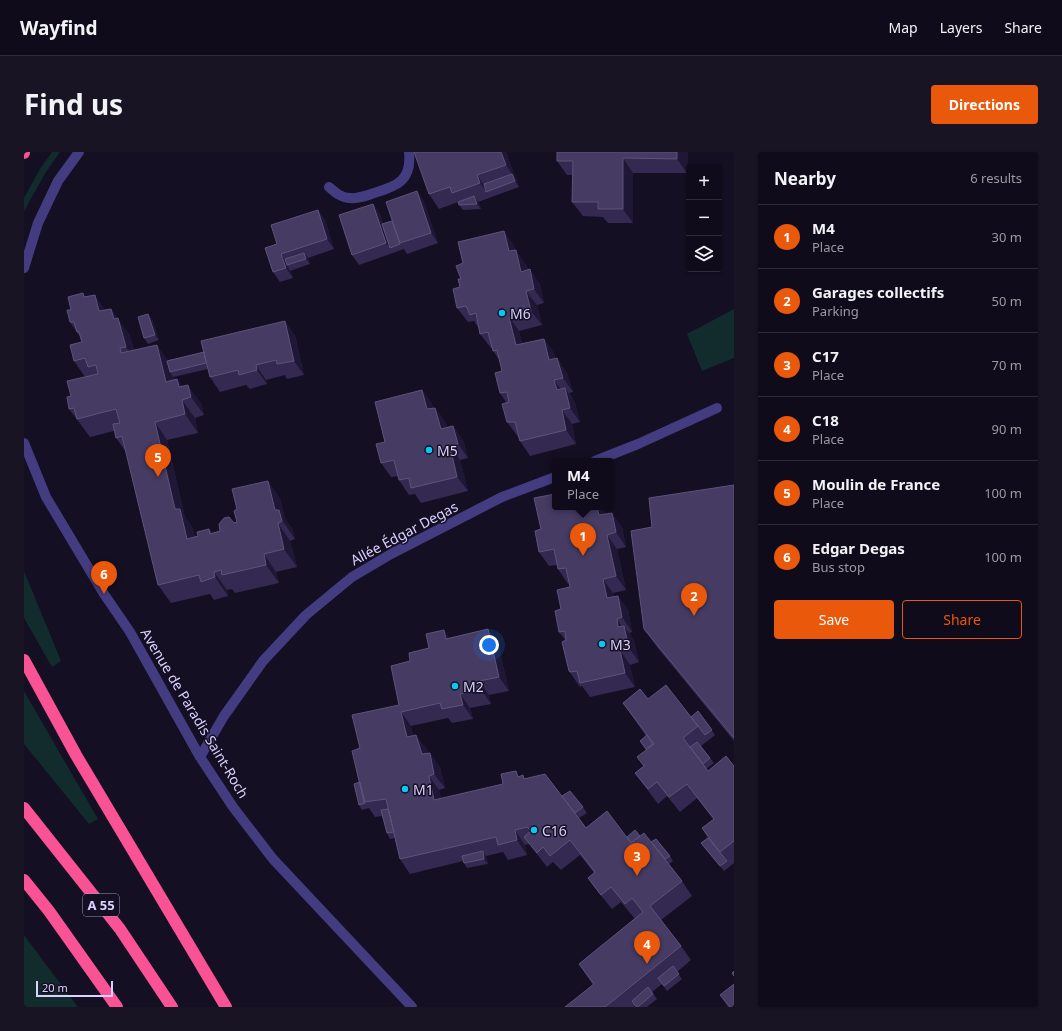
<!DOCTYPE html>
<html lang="en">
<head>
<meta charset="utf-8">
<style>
  body { margin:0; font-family:"Noto Sans",sans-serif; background:#181423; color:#f1f3f6 }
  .controls { position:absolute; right:12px; top:12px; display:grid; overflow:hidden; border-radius:4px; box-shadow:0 1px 3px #0004 }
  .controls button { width:36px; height:36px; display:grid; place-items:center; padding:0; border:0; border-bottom:1px solid #2f2b39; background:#0f0b1a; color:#f1f3f6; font:20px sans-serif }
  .scale { position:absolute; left:12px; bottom:10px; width:77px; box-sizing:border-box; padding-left:4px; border:2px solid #dad2fd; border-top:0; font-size:11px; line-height:14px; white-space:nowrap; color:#dad2fd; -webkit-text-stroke:3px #140f23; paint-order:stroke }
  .you { position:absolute; left:465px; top:493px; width:14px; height:14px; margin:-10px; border:3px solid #fff; border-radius:50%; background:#1a73e8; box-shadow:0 0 0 6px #1a73e833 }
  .badge { display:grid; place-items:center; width:26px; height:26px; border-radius:50%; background:#ea580c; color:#fff; font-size:13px; font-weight:700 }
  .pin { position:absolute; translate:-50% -33px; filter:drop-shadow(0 1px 2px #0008) }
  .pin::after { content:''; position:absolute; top:21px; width:14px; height:12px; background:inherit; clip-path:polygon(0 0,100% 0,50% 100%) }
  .popup { position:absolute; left:528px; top:306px; width:62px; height:52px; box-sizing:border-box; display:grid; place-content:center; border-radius:4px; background:#0f0b1a; filter:drop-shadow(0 1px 3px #0005); font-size:13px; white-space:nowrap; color:#9b9ba2 }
  .popup b { font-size:15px; color:#f1f3f6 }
  .popup::after { content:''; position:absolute; left:50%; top:100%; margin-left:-8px; border:8px solid transparent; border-top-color:#0f0b1a }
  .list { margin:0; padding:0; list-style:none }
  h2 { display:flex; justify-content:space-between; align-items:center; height:52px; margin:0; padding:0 16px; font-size:17px }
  h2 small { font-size:13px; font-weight:400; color:#9b9ba2 }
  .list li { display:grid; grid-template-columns:26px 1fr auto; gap:12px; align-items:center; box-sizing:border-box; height:64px; padding:0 16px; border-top:1px solid #2f2b39 }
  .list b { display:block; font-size:15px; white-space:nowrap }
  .list p { margin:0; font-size:13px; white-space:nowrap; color:#9b9ba2 }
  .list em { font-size:13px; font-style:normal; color:#9b9ba2 }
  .actions { display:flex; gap:8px; padding:12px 16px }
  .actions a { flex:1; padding:9px 0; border:1px solid #ea580c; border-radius:4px; text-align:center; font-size:14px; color:#ea580c }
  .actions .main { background:#ea580c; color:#fff }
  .icon { flex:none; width:22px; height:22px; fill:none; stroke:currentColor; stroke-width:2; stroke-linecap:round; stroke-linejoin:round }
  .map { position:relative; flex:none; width:710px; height:855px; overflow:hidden; border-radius:4px }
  header { display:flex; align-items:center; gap:24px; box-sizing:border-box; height:56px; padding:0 20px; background:#0f0b1a; border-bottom:1px solid #2f2b39 }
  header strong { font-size:19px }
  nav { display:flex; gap:22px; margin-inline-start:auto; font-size:14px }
  .intro { display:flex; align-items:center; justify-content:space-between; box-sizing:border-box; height:96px; padding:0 24px }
  h1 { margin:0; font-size:28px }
  .button { padding:10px 18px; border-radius:4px; background:#ea580c; color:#fff; font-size:14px; font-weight:700 }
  main { display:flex; gap:24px; padding:0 24px }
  aside { flex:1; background:#0f0b1a; border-radius:4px; box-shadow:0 1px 3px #0004 }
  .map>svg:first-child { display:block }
  .green { fill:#122b2c }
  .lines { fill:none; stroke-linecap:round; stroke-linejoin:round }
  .street { stroke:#443c80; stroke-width:10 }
  .highway { stroke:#f95295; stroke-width:12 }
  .wall { fill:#342950 }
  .shaded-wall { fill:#1f1736 }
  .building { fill:#453b63; stroke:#5d537b }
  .poi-dot { fill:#09c9f2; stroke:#140f23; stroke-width:1.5 }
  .labels { text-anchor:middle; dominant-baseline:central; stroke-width:3; stroke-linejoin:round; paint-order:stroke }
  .shield { fill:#140f23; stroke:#9f98bc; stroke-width:1 }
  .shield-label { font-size:13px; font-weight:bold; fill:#dad2fd }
  .poi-label { font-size:14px; fill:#dad2fd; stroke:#140f23; text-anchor:start }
  .street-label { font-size:14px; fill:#dad2fd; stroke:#140f23 }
</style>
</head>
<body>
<header>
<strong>Wayfind</strong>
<nav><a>Map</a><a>Layers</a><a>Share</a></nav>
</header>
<div class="intro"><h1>Find us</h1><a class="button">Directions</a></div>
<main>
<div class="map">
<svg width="710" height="855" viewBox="0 0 710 855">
  <rect width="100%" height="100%" fill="#140f23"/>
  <!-- green -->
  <path class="green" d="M28 0H36L22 20 0 59V46L16 17Z
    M710 157V206L678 219 663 182Z
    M0 419 37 509 28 515 0 466Z
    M0 539 74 667 65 672 0 592Z
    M0 783 54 855H0Z"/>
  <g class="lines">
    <!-- street -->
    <path class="street" d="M305 35C311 40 317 46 326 46 334 47 342 44 350 41 374 34 388 28 385 0
      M0 116 14 71 34 29 55 0
      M0 291 22 345 80 442 106 480 176 605 209 655 249 707 388 855
      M571 309 614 292 693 256
      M176 605 200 564 239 509 282 463 328 425 367 402 478 345 531 325"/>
    <!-- highway -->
    <path class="highway" d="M0 1V0
      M0 508 52 603 202 855
      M0 656 96 777 148 855
      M0 728 25 759 93 855"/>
  </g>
  <!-- wall -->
  <path class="wall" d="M482 0 495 35 454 50 457 57 439 58 435 53 434 50 415 57 405 42Z
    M664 0 663 21H609V71H584L579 65 559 64 548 50 549 23H543L533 9Z
    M393 39 400 50 414 91 383 102 380 97 335 113 328 103 349 52 356 62 359 72 368 69Z
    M294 58 301 68 310 97 284 106 286 112 266 119 269 126 256 130 249 120 253 92Z
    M480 79 490 94 491 98 502 113 504 118 516 132 520 151 513 153 518 173 495 179 498 191 520 187 530 201 531 207 533 206 543 221 549 240 545 241 551 251 556 270 548 272 552 292 506 304 496 289 494 285 483 270 482 250 476 241 478 219 476 209 469 199 468 196H467L456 182 455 177 450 169 444 170 433 156 439 111Z
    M59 141 61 145 81 158 87 157 106 184 110 198 144 208 271 183 280 223 263 227 261 223 242 228 243 232 226 237 222 233 196 240 186 225 184 217 149 225 150 228 153 227 158 234 177 251 180 263 171 266 174 281 143 288 161 365 168 375 171 385 174 384 185 377 188 381 196 379 210 371 213 370V357L244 329 256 347 261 367 268 376 271 387 266 389 273 415 252 420 255 431 211 441 208 437 203 438 204 444 190 448 186 442 147 451 134 433 102 300 92 286 90 279 66 285 45 257 47 244 61 225 50 209 58 190 57 186 46 170 47 158Z
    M124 162 128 167 135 188 124 192 120 186Z
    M398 238 408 252 409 256H411L421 270 423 275 429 274 439 288 444 306 436 308 444 339 397 351 391 342 385 343 375 328 374 324 367 325 357 311 361 290Z
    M710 333V589L633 495 620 477 628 375Z
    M580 359 581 362 598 375 602 395 593 397 602 438 589 441 590 445 594 444 604 458 608 480 605 481 610 489 615 510 606 513 611 535 566 545 558 534 556 535 545 519 542 489 535 480 537 457 546 435 545 431 544 432 534 417 533 413 525 414 515 400Z
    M464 477 474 492 485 539 465 543 467 552 446 556 449 567 428 571 424 566 387 574 389 584 403 597 404 601H406L416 615 421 636 415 638 417 647 479 632 496 624 501 626 559 655 563 661 555 666 562 676 603 685 616 684 627 690 646 704 649 709 645 712 658 729 668 744 637 768 657 794 667 808 653 820 658 827 643 839 638 832 628 840 633 847 623 855H612L611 854 609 855H541L569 833 555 812 619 761 611 767 597 750 588 757 574 740 564 726 570 721 556 703 537 718 529 710 523 715 505 692 501 693 503 703 484 708 479 700 462 704 464 712 443 716 440 711 439 709 386 722 376 707 371 686 366 687 363 681 358 664 351 665 345 656 338 658 335 653 336 596 375 553 386 509 405 496 426 486Z
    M624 547 667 565 674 559 691 583 677 594 690 611 682 617 684 619 710 614V711L700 719 677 691 684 686 678 676 690 668 673 646 656 660 643 644 634 652 611 621 620 614 622 598 616 589 622 584 599 551Z
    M696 843 710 855H704Z"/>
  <!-- shaded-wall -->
  <path class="shaded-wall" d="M477 0H482L495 35 491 29 488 22 482 13Z
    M653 0H664L663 21 653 7Z
    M599 6 609 21V71L599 57Z
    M453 23 463 38 462 40 466 45 456 31Z
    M393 39 400 50 414 91 407 81Z
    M450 44 454 50 457 57 453 52Z
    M349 52 356 62 367 95 366 96 362 91Z
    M294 58 301 68 310 97 303 87Z
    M480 79 490 94 495 114 485 99Z
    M492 98 502 113 508 134 497 120Z
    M280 101 284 106 286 112 282 107Z
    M257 102 264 113H263L266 119 269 126 262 116Z
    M506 117 516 132 520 151 510 137Z
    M502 139 513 153 518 173 507 159Z
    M71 143 83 161 75 159Z
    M87 157 106 184 114 213 102 195 90 167Z
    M124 162 128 167 135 188 131 183Z
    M485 165 495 179 502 207 492 193Z
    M261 169 271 183 280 223 270 209Z
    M520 187 530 201 535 222 525 208Z
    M133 193 146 211V220L149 225 155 248 142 230Z
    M533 206 543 221 549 240 539 226Z
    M232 213 242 228 243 232 233 218Z
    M153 227 166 245 155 235Z
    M530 228 541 243 533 238Z
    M164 233 177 251 180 263 167 245Z
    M541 236 551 251 556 270 546 256Z
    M398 238 408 252 413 272 403 257Z
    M158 248 171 266 174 281 161 262Z
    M411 256 421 270 427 291 417 277Z
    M538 258 548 272 552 292 542 278Z
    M131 270 143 288 161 365 168 375 176 405 163 387 151 357Z
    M429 274 439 288 444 306 434 292Z
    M426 294 436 308 444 339 433 325Z
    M244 329 256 347 261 367 268 376 271 387 251 358Z
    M573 355H577L580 359 585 377 575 363Z
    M588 361 598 375 602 395 592 380Z
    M254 371 266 389 273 415 260 397Z
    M583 383 593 397 602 438 592 424Z
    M240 402 252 420 255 431 242 413Z
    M190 420 203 438 204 444 191 425Z
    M579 427 589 441 593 461 583 446Z
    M594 444 604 458 608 480 598 465Z
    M593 467 601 479 600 474 610 489 615 510 605 496 594 475Z
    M464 477 474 492 485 539 475 525Z
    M420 478 430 492 422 487Z
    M596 498 606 513 611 535 601 521Z
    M455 529 465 543 467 552 457 537Z
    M436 542 446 556 449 567 439 553Z
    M377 560 387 574 393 599 383 585Z
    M392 583 403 597 408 617 398 602Z
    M406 601 416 615 421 636 410 622Z
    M405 624 415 638 421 663 410 648Z
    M491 678 501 693 503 703 493 688Z
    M459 699 462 704 464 712 460 707Z"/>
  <!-- building -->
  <path class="building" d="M390 0H477L482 13 453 23 456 31 428 41 426 35 405 42Z
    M533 0H653V7L599 6V57H574V50H548L549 9H533Z
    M488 22 491 29 462 40 460 32Z
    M393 39 407 81 376 91 362 50Z
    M450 44 453 52 435 53 434 50Z
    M349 52 362 91 328 103 315 63Z
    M294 58 303 87 257 102 262 116 249 120 241 96 253 92 247 73Z
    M368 69 376 92 366 96 358 72Z
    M480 79 485 99 492 98 497 120 506 117 510 137 502 139 507 159 485 165 492 193 520 187 525 208 533 206 539 226 530 228 533 238 541 236 546 256 538 258 542 278 496 289 491 270H483L478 252 485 250 483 240 476 241 471 221 478 219 473 198 469 199 464 180 456 182 452 161 446 163 442 154 433 156 429 137 436 135 434 127H437L432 114 439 111 434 90Z
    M280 101 282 107 263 113 261 107Z
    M59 141 60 145 71 143 75 159 87 157 90 167 94 166 102 195 96 196 97 201 133 193 142 230 153 227 155 235 164 233 167 245 158 248 161 262 131 270 151 357H156L163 387 174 384 173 380 185 377 186 382 196 379 195 372 200 366 205 365 210 371 213 370 210 359 213 357 208 337 244 329 251 358H255L258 369 254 371 260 397 240 402 242 413 198 423 197 418 190 420 191 425 177 430 175 423 134 433 98 284 92 286 89 272 96 271 92 257 53 267 50 256 45 257 43 245 47 244 43 229 74 222 72 213 64 215 61 206 50 209 46 193 58 190 55 180H53L50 170H46L43 158H47L44 145Z
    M124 162 131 183 120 186 114 165Z
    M261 169 270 209 253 212 252 208 232 213 233 218 215 223 214 218 186 225 177 189Z
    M180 200 182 211 146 220 143 209Z
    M398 238 403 257 411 256 417 277 429 274 434 292 426 294 433 325 387 336 385 326 375 328 370 308 357 311 352 292 361 290 351 250Z
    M710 333V586L620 477 607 379 628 375 625 346Z
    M531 342V355H573L575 363 588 361 592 380 583 383 592 424 579 427 583 446 594 444 598 465 593 467 594 475 600 474 605 496 596 498 601 521 556 531 553 519 546 520 545 519 538 490 542 488 541 479 535 480 531 459 537 457 533 438 546 435 542 416 534 417 530 397 515 400 511 379 517 377 510 346Z
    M464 477 475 525 455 529 457 537 436 542 439 553 418 557 416 551 377 560 383 585 392 583 398 602 406 601 410 622 405 624 410 648 479 632 477 622 492 619 494 625 499 623 500 627 521 622 562 676 583 659 607 691 620 681 658 729 626 754 657 794 581 855H541L570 832 555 812 619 760 608 746 601 752 587 735 577 743 564 726 571 720 546 688 526 704 519 695 513 701 500 685 507 679 503 675 491 678 493 688 474 693 472 685 376 707 362 647 340 650 328 599 336 596 328 563 375 553 367 514 386 509 385 501 405 496 402 482 420 478 422 487Z
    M642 533 674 574 659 586 684 619 702 604 710 614V689L696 700 678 676 690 667 663 632 645 645 633 630 624 637 611 621 620 614 613 605 630 592 599 551 616 537 624 547Z
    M674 559 688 578 681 583 667 565Z
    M623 583 629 592 622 597 616 589Z
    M673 590 686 606 679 612 666 595Z
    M336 630 341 651 335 653 330 632Z
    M546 639 559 655 551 661 538 644Z
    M364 657 370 680 363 681 357 658Z
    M611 678 616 684 607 691 603 685Z
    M684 686 703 709 696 714 677 691Z
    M632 687 646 704 641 707 627 690Z
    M459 699 460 707 440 711 438 704Z
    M649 814 655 822 640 834 634 826Z
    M710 819V824L708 821Z
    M710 832V855H706L696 843Z
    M624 835 629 842 614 855H612L608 849Z"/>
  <!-- markers -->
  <g class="poi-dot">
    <circle cx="478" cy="161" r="4"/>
    <circle cx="405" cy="298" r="4"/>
    <circle cx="578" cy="492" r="4"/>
    <circle cx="431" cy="534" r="4"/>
    <circle cx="381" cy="637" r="4"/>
    <circle cx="510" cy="678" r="4"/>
  </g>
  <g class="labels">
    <!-- shield labels -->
    <rect class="shield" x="59" y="742" width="36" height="22" rx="3"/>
    <g class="shield-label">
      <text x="77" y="753">A 55</text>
    </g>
    <!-- poi labels -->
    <g class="poi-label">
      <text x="486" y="161">M6</text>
      <text x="413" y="298">M5</text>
      <text x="586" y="492">M3</text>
      <text x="439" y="534">M2</text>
      <text x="389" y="637">M1</text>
      <text x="518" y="678">C16</text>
    </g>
    <!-- street labels -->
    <g class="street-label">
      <text transform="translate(380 381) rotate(-28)">Allée Édgar Degas</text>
      <text transform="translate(171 561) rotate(59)">Avenue de Paradis Saint-Roch</text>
    </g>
  </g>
</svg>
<div class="controls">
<button>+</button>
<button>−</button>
<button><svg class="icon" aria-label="layers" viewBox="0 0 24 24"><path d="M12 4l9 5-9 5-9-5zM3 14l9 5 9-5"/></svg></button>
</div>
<div class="scale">20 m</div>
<div class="you"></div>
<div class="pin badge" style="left:559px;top:404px">1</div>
<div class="popup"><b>M4</b>Place</div>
<div class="pin badge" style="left:670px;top:464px">2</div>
<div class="pin badge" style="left:613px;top:724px">3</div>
<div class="pin badge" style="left:623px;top:812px">4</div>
<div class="pin badge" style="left:134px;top:325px">5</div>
<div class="pin badge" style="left:80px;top:442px">6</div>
</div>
<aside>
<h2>Nearby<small>6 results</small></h2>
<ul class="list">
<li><span class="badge">1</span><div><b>M4</b><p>Place</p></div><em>30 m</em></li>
<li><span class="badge">2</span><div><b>Garages collectifs</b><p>Parking</p></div><em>50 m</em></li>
<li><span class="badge">3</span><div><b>C17</b><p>Place</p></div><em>70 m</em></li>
<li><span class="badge">4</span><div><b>C18</b><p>Place</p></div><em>90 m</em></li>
<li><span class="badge">5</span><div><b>Moulin de France</b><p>Place</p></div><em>100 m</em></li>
<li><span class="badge">6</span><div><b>Edgar Degas</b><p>Bus stop</p></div><em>100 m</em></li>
</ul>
<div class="actions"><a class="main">Save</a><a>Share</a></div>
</aside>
</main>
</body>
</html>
